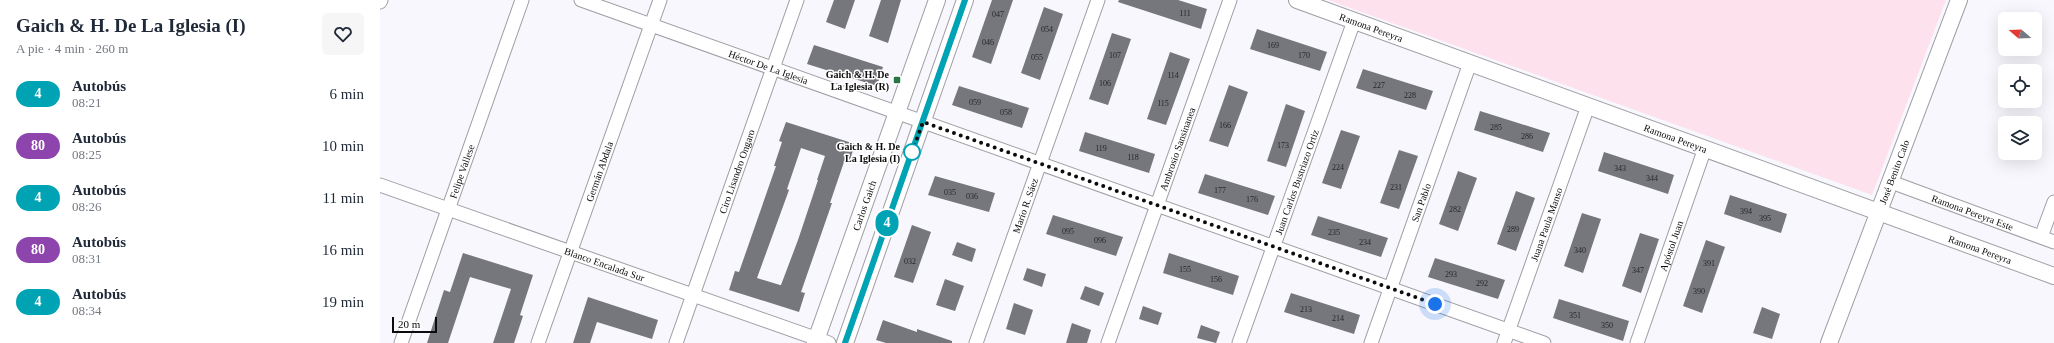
<!DOCTYPE html>
<html lang="es">
<head>
<meta charset="utf-8">
<style>
  body { margin:0; font-family:Georgia,serif; background:#f6f6f7; color:#1f2937; height:100vh; display:flex; flex-direction:column; font-size:15px; white-space:nowrap }
  * { box-sizing:border-box; margin:0 }
  p { font-size:13px; color:#747a83 }
  .icon { flex:none; width:22px; height:22px; fill:none; stroke:currentColor; stroke-width:2; stroke-linecap:round; stroke-linejoin:round }
  .map { position:relative; flex:1; overflow:hidden }
  .sheet { display:flex; flex-direction:column; background:#fff; width:380px }
  .sheet>* { flex:none }
  .badge { padding:0 8px; border-radius:13px; font-size:14px; line-height:26px }
  .needle { width:26px; rotate:289deg }
  .buttons { position:absolute; left:1618px; top:12px; display:grid; gap:8px }
  .buttons a { display:grid; place-items:center; width:44px; height:44px; border-radius:6px; background:#fff; box-shadow:0 4px 16px #0002; font-size:20px }
  .scale { position:absolute; left:12px; bottom:10px; width:45px; box-sizing:border-box; padding-left:4px; border:2px solid #0c0b0d; border-top:0; font-size:11px; line-height:14px; white-space:nowrap; color:#0c0b0d; -webkit-text-stroke:3px #fff; paint-order:stroke }
  .you { position:absolute; width:20px; height:20px; margin:-10px; border:3px solid #fff; border-radius:50%; background:#1a73e8; box-shadow:0 0 0 6px #1a73e833 }
  .map>.badge { position:absolute; translate:-50% -50%; box-shadow:0 0 0 2px #fff }
  .round { display:grid; place-items:center; flex:none; width:42px; height:42px; border-radius:6px; background:#f6f6f7 }
  .headline { display:flex; align-items:center; justify-content:space-between; height:68px; padding:0 16px }
  h1 { font-size:19px; font-weight:700; line-height:30px }
  ul { padding:0; list-style:none }
  li { display:flex; align-items:center; gap:12px; height:52px; padding:0 16px }
  li div { flex:1 }
  li b { display:block; font-size:15px }
  li em { font-style:normal }
  li .badge { min-width:44px; font-weight:700; text-align:center }
  main { display:flex; flex:1; min-height:0 }
  .map>svg:first-child { display:block }
  .green { fill:#fde1ec }
  .building { fill:#75777d; fill-rule:evenodd }
  .lines { fill:none; stroke-linecap:round; stroke-linejoin:round }
  .minor-casing { stroke:#9f9ea4; stroke-width:15 }
  .tertiary-casing { stroke:#9f9ea4; stroke-width:18 }
  .minor { stroke:#fff; stroke-width:13 }
  .tertiary { stroke:#fff; stroke-width:16 }
  .line-casing { stroke:#fff; stroke-width:9 }
  .line { stroke:#00a3b4; stroke-width:6 }
  .walk { stroke:#0c0b0d; stroke-width:4; stroke-dasharray:0 7.2 }
  .poi-dot { fill:#297645; stroke:#fff; stroke-width:1.5 }
  .stop-dot { fill:#fff; stroke:#00a3b4; stroke-width:2 }
  .labels { text-anchor:middle; dominant-baseline:central; stroke-width:3; stroke-linejoin:round; paint-order:stroke }
  .number-label { font-size:8px; fill:#262629 }
  .street-label { font-size:10px; fill:#0c0b0d; stroke:#fff }
  .poi-label { font-size:10px; font-weight:bold; fill:#0c0b0d; stroke:#fff; text-anchor:end }
  .stop-label { font-size:10px; font-weight:bold; fill:#0c0b0d; stroke:#fff; text-anchor:end }
</style>
</head>
<body>
<main>
<section class="sheet">
<div class="headline"><div><h1>Gaich &amp; H. De La Iglesia (I)</h1><p>A pie · 4 min · 260 m</p></div><a class="round"><svg class="icon" aria-label="heart" viewBox="0 0 24 24"><path d="M12 20l-8-8c-3-5 5-10 8-4 3-6 11-1 8 4z"/></svg></a></div>
<ul>
<li><span class="badge" style="background:#00a3b4;color:#fff">4</span><div><b>Autobús</b><p>08:21</p></div><em>6 min</em></li>
<li><span class="badge" style="background:#8e44ad;color:#fff">80</span><div><b>Autobús</b><p>08:25</p></div><em>10 min</em></li>
<li><span class="badge" style="background:#00a3b4;color:#fff">4</span><div><b>Autobús</b><p>08:26</p></div><em>11 min</em></li>
<li><span class="badge" style="background:#8e44ad;color:#fff">80</span><div><b>Autobús</b><p>08:31</p></div><em>16 min</em></li>
<li><span class="badge" style="background:#00a3b4;color:#fff">4</span><div><b>Autobús</b><p>08:34</p></div><em>19 min</em></li>
</ul>
</section>
<div class="map">
<svg width="1674" height="343" viewBox="0 0 1674 343">
  <rect width="100%" height="100%" fill="#f8f7fd"/>
  <polygon class="green" points="948,0 1566,0 1492,195"/>
  <g class="building">
    <polygon points="454,0 475,0 465,29 446,22"/>
    <polygon points="501,0 521,0 508,43 489,36"/>
    <polygon points="612,0 633,0 611,64 592,57"/>
    <polygon points="739,0 798,0 827,9 821,29 738,2"/>
    <polygon points="664,7 683,14 660,80 641,73"/>
    <polygon points="877,29 947,52 940,71 870,49"/>
    <polygon points="732,33 751,39 728,105 709,99"/>
    <polygon points="434,45 503,67 497,86 427,64"/>
    <polygon points="790,52 810,59 786,125 767,119"/>
    <polygon points="983,69 1053,91 1046,110 976,88"/>
    <polygon points="849,85 868,92 848,147 829,141"/>
    <polygon points="579,86 649,108 642,128 572,105"/>
    <polygon points="906,104 925,111 906,167 887,161"/>
    <polygon points="1100,111 1170,133 1163,152 1094,130"/>
    <path d="M 406,122 L 475,144 L 469,163 L 464,162 L 450,203 L 452,203 L 421,292 L 425,293 L 419,312 L 349,290 L 355,271 L 359,272 L 396,166 L 394,166 L 402,142 L 399,141 ZM 421,148 L 445,156 L 437,180 L 438,180 L 418,240 L 401,285 L 400,285 L 377,278 L 409,190 L 407,189 Z"/>
    <polygon points="961,130 980,136 961,189 942,183"/>
    <polygon points="705,132 775,154 769,173 699,151"/>
    <polygon points="1019,150 1038,156 1019,209 1000,203"/>
    <polygon points="1224,152 1294,175 1288,194 1218,171"/>
    <polygon points="1078,171 1097,178 1078,231 1059,224"/>
    <polygon points="825,174 895,196 888,215 818,193"/>
    <polygon points="555,176 615,193 609,212 548,195"/>
    <polygon points="1136,191 1155,198 1136,251 1117,244"/>
    <polygon points="1350,195 1407,214 1401,233 1344,214"/>
    <polygon points="1202,213 1221,219 1203,273 1184,266"/>
    <polygon points="673,215 743,237 736,256 666,234"/>
    <polygon points="938,216 1008,238 1001,257 931,235"/>
    <polygon points="532,225 551,232 533,283 514,277"/>
    <polygon points="1260,233 1279,239 1261,293 1242,286"/>
    <polygon points="1326,240 1345,247 1322,313 1303,306"/>
    <polygon points="577,242 596,249 592,262 572,255"/>
    <polygon points="83,253 153,275 140,315 143,316 134,343 113,343 131,289 90,277 68,343 47,343 64,290 70,292"/>
    <polygon points="789,253 859,276 853,295 783,273"/>
    <polygon points="1055,258 1125,280 1118,299 1048,277"/>
    <polygon points="647,268 666,274 662,287 643,280"/>
    <polygon points="565,279 584,286 575,311 556,305"/>
    <polygon points="705,286 724,293 719,306 700,299"/>
    <polygon points="911,293 980,315 974,334 904,312"/>
    <polygon points="208,297 278,320 272,339 217,322 210,343 193,343"/>
    <polygon points="1179,299 1249,321 1243,341 1173,318"/>
    <polygon points="634,303 653,310 645,335 626,329"/>
    <polygon points="763,306 782,313 778,325 759,319"/>
    <polygon points="1382,307 1400,314 1392,339 1373,333"/>
    <polygon points="503,320 537,332 537,329 572,341 572,343 506,343 496,340"/>
    <polygon points="692,323 711,330 707,343 686,343"/>
    <polygon points="821,325 840,332 836,343 817,338"/>
  </g>
  <g class="lines">
    <g class="minor-casing">
      <g id="minor">
        <path id="s1" d="M 201,0 L 1164,343"/>
        <polyline points="0,2 1,0"/>
        <path id="s2" d="M 1511,182 L 1674,242"/>
        <path id="s3" d="M 0,185 L 449,343"/>
        <polyline points="1661,237 1674,202"/>
        <path id="s4" d="M 21,343 L 142,0"/>
        <path id="s5" d="M 158,343 L 280,0"/>
        <path id="s6" d="M 296,343 L 417,0"/>
        <path id="s7" d="M 596,343 L 718,0"/>
        <path id="s8" d="M 728,343 L 850,0"/>
        <path id="s9" d="M 859,343 L 974,21"/>
        <path id="s10" d="M 991,343 L 1090,63"/>
        <path id="s11" d="M 1124,343 L 1208,106"/>
        <path id="s12" d="M 1257,343 L 1325,148"/>
      </g>
    </g>
    <g class="tertiary-casing">
      <g id="tertiary">
        <path id="s13" d="M 917,0 L 1674,276"/>
        <path id="s14" d="M 435,343 L 557,0"/>
        <polyline points="465,343 585,0"/>
        <path id="s15" d="M 1449,343 L 1579,0"/>
      </g>
    </g>
    <use href="#minor" class="minor"/>
    <use href="#tertiary" class="tertiary"/>
  </g>
  <g class="lines">
    <g class="line-casing">
      <polyline id="line" points="465,343 585,0"/>
    </g>
    <use href="#line" class="line"/>
    <polyline class="walk" points="532,152 543,122 1055,304"/>
  </g>
  <rect class="poi-dot" x="513" y="76" width="8" height="8" rx="2"/>
  <circle class="stop-dot" cx="532" cy="152" r="8"/>
  <g class="labels">
    <g class="number-label">
      <text x="805" y="13">111</text>
      <text x="618" y="14">047</text>
      <text x="667" y="29">054</text>
      <text x="608" y="42">046</text>
      <text x="893" y="45">169</text>
      <text x="735" y="55">107</text>
      <text x="924" y="55">170</text>
      <text x="657" y="57">055</text>
      <text x="793" y="75">114</text>
      <text x="725" y="83">106</text>
      <text x="999" y="85">227</text>
      <text x="1030" y="95">228</text>
      <text x="595" y="102">059</text>
      <text x="783" y="103">115</text>
      <text x="626" y="112">058</text>
      <text x="845" y="125">166</text>
      <text x="1116" y="127">285</text>
      <text x="1147" y="136">286</text>
      <text x="903" y="145">173</text>
      <text x="721" y="148">119</text>
      <text x="753" y="157">118</text>
      <text x="958" y="167">224</text>
      <text x="1240" y="168">343</text>
      <text x="1272" y="178">344</text>
      <text x="1016" y="187">231</text>
      <text x="840" y="190">177</text>
      <text x="570" y="192">035</text>
      <text x="592" y="196">036</text>
      <text x="872" y="199">176</text>
      <text x="1075" y="209">282</text>
      <text x="1366" y="211">394</text>
      <text x="1385" y="218">395</text>
      <text x="1133" y="229">289</text>
      <text x="688" y="231">095</text>
      <text x="954" y="232">235</text>
      <text x="720" y="240">096</text>
      <text x="985" y="242">234</text>
      <text x="1200" y="250">340</text>
      <text x="530" y="261">032</text>
      <text x="1329" y="263">391</text>
      <text x="805" y="269">155</text>
      <text x="1258" y="270">347</text>
      <text x="1071" y="274">293</text>
      <text x="836" y="279">156</text>
      <text x="1102" y="283">292</text>
      <text x="1319" y="291">390</text>
      <text x="926" y="309">213</text>
      <text x="1195" y="315">351</text>
      <text x="958" y="318">214</text>
      <text x="1227" y="325">350</text>
    </g>
    <g class="street-label">
      <text stroke="none"><textPath href="#s13" startOffset="79">Ramona Pereyra</textPath></text>
      <text stroke="none"><textPath href="#s1" startOffset="199">Héctor De La Iglesia</textPath></text>
      <text stroke="none"><textPath href="#s13" startOffset="403">Ramona Pereyra</textPath></text>
      <text stroke="none"><textPath href="#s8" startOffset="206">Ambrosio Sansinanea</textPath></text>
      <text stroke="none"><textPath href="#s4" startOffset="182">Felipe Vallese</textPath></text>
      <text stroke="none"><textPath href="#s5" startOffset="182">Germán Abdala</textPath></text>
      <text stroke="none"><textPath href="#s6" startOffset="182">Ciro Lisandro Ongaro</textPath></text>
      <text stroke="none"><textPath href="#s15" startOffset="183">José Benito Calo</textPath></text>
      <text stroke="none"><textPath href="#s9" startOffset="171">Juan Carlos Bustriazo Ortiz</textPath></text>
      <text stroke="none"><textPath href="#s10" startOffset="149">San Pablo</textPath></text>
      <text stroke="none"><textPath href="#s14" startOffset="146">Carlos Gaich</textPath></text>
      <text stroke="none"><textPath href="#s7" startOffset="146">Mario R. Sáez</textPath></text>
      <text stroke="none"><textPath href="#s2" startOffset="87">Ramona Pereyra Este</textPath></text>
      <text stroke="none"><textPath href="#s11" startOffset="126">Juana Paula Manso</textPath></text>
      <text stroke="none"><textPath href="#s12" startOffset="103">Apóstol Juan</textPath></text>
      <text stroke="none"><textPath href="#s13" startOffset="727">Ramona Pereyra</textPath></text>
      <text stroke="none"><textPath href="#s3" startOffset="238">Blanco Encalada Sur</textPath></text>
    </g>
    <g class="poi-label">
      <text x="509" y="74">Gaich &amp; H. De<tspan x="509" dy="12">La Iglesia (R)</tspan></text>
    </g>
    <g class="stop-label">
      <text x="520" y="146">Gaich &amp; H. De<tspan x="520" dy="12">La Iglesia (I)</tspan></text>
    </g>
  </g>
</svg>
<div class="buttons">
<a><svg class="needle" viewBox="-14 -14 28 28"><path d="M0-13l5 13h-10z" fill="#e53935"/><path d="M0 13l5-13h-10z" fill="#747a83"/></svg></a>
<a><svg class="icon" aria-label="locate" viewBox="0 0 24 24"><circle cx="12" cy="12" r="6"/><path d="M12 2v4M12 18v4M2 12h4M18 12h4"/></svg></a>
<a><svg class="icon" aria-label="layers" viewBox="0 0 24 24"><path d="M12 4l9 5-9 5-9-5zM3 14l9 5 9-5"/></svg></a>
</div>
<div class="scale">20 m</div>
<div class="you" style="left:1055px;top:304px"></div>
<b class="badge" style="left:507px;top:223px;background:#00a3b4;color:#fff">4</b>
</div>
</main>
</body>
</html>
